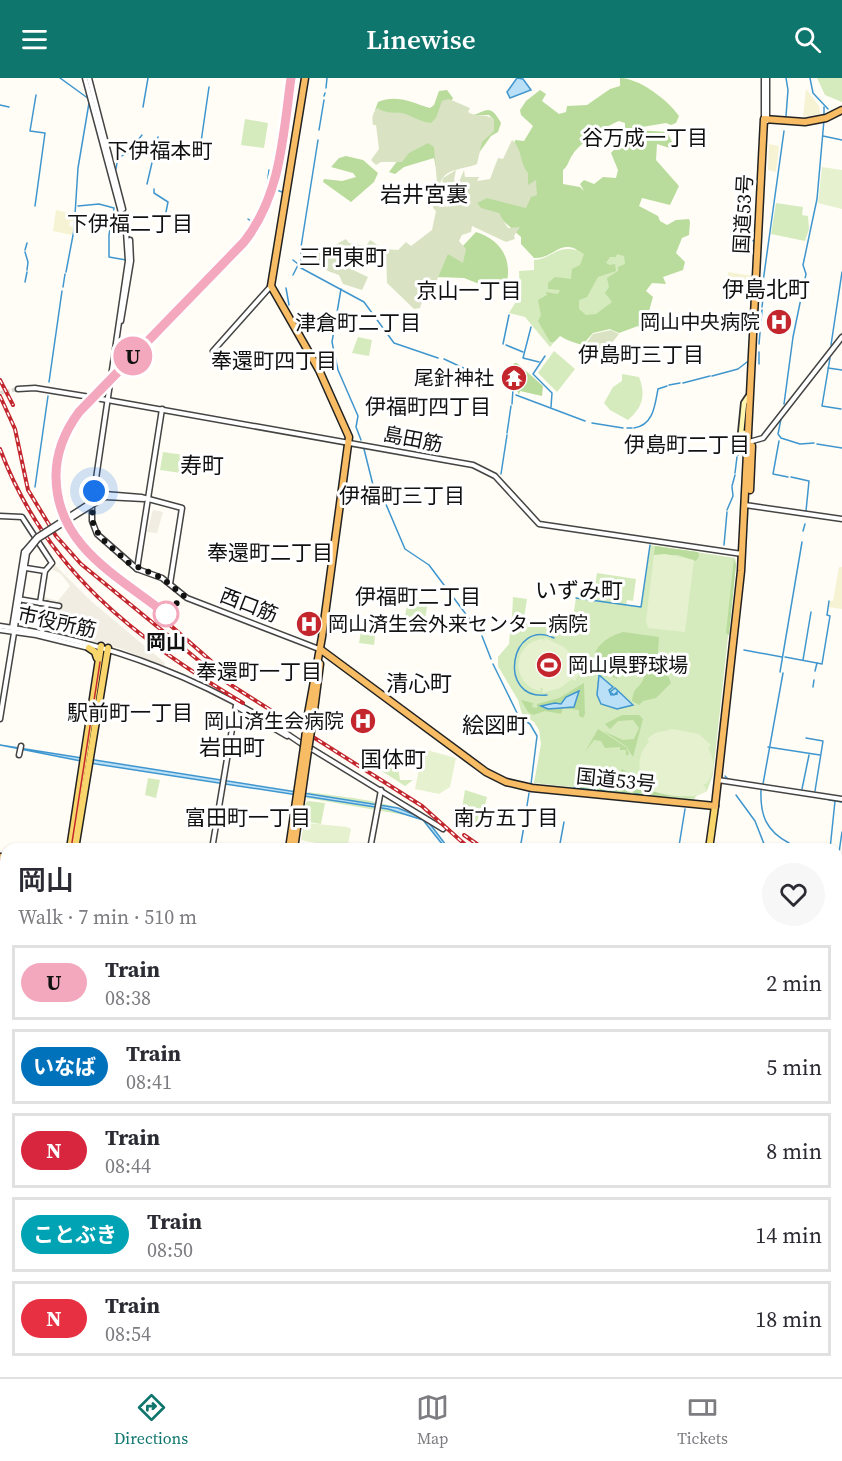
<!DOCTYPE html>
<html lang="en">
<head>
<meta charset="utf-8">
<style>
  body { margin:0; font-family:"Source Serif 4","Noto Sans JP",serif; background:#f7f7f7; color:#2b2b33; height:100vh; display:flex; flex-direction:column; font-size:22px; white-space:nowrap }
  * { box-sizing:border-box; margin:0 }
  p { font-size:20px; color:#7c7c81 }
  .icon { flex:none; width:33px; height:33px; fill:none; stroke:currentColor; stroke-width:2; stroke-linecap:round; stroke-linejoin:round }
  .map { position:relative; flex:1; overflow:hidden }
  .details { position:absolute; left:0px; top:765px; width:843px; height:534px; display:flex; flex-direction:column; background:#fff; border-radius:18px 18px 0 0; box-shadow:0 2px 4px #0004 }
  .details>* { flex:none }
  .badge { padding:0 12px; border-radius:20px; font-size:21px; line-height:39px }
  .you { position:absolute; width:30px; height:30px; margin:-15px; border:4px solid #fff; border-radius:50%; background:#1a73e8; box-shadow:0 0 0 9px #1a73e833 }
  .map>.badge { position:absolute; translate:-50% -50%; box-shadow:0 0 0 3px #fff }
  .round { display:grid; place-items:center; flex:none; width:63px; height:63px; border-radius:32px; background:#f7f7f7 }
  .overview { display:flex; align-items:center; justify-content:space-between; height:102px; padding:0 18px }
  h1 { font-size:28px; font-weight:600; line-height:45px }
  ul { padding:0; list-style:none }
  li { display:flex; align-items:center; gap:18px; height:75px; margin:0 12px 9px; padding:0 6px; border:3px solid #e1e1e2; border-radius:0px }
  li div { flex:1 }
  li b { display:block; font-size:22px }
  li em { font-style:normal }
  li .badge { min-width:66px; font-weight:700; text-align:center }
  header { display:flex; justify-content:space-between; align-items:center; height:78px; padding:0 18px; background:#0f766e; color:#fff; font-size:27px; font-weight:600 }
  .tab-bar { display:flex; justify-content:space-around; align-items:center; height:84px; border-top:2px solid #e1e1e2; background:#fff; font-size:16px; color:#7c7c81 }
  .tab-bar a { display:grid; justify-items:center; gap:3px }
  .tab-bar .selected { color:#0f766e }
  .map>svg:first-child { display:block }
  .farmland { fill:#f6f3d4 }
  .green { fill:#d5ebbd }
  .forest { fill:#b9dc9c; fill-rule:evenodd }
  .cemetery { fill:#d9e3c4 }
  .pitch { fill:#e6f2cf }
  .plaza { fill:#f1ede2 }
  .water { fill:#b9e0f7; stroke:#3f96cf; stroke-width:1.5 }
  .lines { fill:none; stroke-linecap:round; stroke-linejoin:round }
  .stream { stroke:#3f96cf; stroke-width:1.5 }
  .tertiary-tunnel { stroke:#dbdad3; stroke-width:4; stroke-dasharray:4 2; stroke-linecap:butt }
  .tertiary-casing { stroke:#444; stroke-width:7 }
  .secondary-casing { stroke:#333; stroke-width:8 }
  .primary-casing { stroke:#222; stroke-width:9 }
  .trunk-casing { stroke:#222; stroke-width:9 }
  .tertiary { stroke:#fff; stroke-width:4 }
  .secondary { stroke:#fff6b0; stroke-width:4.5 }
  .primary { stroke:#f9d66b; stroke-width:6 }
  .trunk { stroke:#f7bc64; stroke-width:6 }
  .tram { stroke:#c4262e; stroke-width:1.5 }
  .rail-casing { stroke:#c4262e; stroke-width:4 }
  .rail { stroke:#fff; stroke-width:1.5; stroke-dasharray:4.5; stroke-linecap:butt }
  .tertiary-bridge-casing { stroke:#444; stroke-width:7; stroke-linecap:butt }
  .trunk-bridge-casing { stroke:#222; stroke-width:9; stroke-linecap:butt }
  .tertiary-bridge { stroke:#fff; stroke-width:4 }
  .trunk-bridge { stroke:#f7bc64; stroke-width:6 }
  .line-casing { stroke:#fff; stroke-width:14 }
  .line { stroke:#f3a8be; stroke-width:9 }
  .walk { stroke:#111; stroke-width:6; stroke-dasharray:0 10.8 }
  .stop-dot { fill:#fff; stroke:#f3a8be; stroke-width:3 }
  .labels { text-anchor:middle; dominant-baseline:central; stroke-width:6; stroke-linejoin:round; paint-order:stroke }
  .street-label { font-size:20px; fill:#111; stroke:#fff }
  .poi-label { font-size:20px; fill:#111; stroke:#fff; text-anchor:end }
  .stop-label { font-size:20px; font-weight:bold; fill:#111; stroke:#fff }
  .neighbourhood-label { font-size:21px; fill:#111; stroke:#fff }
  .quarter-label { font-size:22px; fill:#111; stroke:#fff }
</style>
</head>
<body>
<header><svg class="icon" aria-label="menu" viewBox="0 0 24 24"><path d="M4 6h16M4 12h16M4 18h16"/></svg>Linewise<svg class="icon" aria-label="search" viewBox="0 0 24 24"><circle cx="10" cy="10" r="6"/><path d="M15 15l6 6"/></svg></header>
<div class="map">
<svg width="842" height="1299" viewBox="0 0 842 1299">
  <rect width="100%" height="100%" fill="#fffdf5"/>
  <g class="farmland">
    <polygon points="806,11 819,28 820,36 803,39"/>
    <polygon points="769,66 779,68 776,94 768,92"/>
    <polygon points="56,132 74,136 74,144 70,143 69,148 74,149 72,157 53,153"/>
    <polygon points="728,194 753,198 752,208 727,204"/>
    <polygon points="839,489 842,489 842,531 828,529 829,523 833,523"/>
  </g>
  <g class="green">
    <polygon points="817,0 842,0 842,24 825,17"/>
    <polygon points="245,41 268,45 264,70 241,67"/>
    <polygon points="776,125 803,129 802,137 808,138 809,151 805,163 771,156"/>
    <path d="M 578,167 L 616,176 L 630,176 L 615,227 L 589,240 L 578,236 L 550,269 L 525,239 L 509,235 L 520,217 L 519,193 L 534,192 L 534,182 C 552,181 555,167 576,172 Z"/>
    <polygon points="358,259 372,262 369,278 352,275"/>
    <polygon points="131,262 151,265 149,282 128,282"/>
    <polygon points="554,273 575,291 557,314 538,295"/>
    <path d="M 622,296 L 639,299 C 646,317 643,329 628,342 L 610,332 L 604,325 L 613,309 L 622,303 Z"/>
    <polygon points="163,374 191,378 188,396 160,392"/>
    <polygon points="650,467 735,480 736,485 713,696 707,713 696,718 694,722 534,705 541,666 539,652 534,644 522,636 518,622 498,588 498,579 509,566 510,554 525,548 526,541 572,545 576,520 593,522 597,495 636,501 633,523 627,522 626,527 641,529"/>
    <polygon points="409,517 428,524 425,541 405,538"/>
    <polygon points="513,519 527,521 524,540 512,539"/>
    <polygon points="362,547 369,553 376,550 374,567 359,565"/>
    <polygon points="391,684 392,689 398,689 400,702 413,702 405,708 371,686"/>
    <polygon points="148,700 160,702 156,720 145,717"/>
    <polygon points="465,712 487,719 480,748 461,736"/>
    <path d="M 308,714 C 341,719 380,721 411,735 L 410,738 L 307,720 Z"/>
    <polygon points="308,723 325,725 321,746 302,743 305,726"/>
  </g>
  <g class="forest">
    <path d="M 620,0 C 639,0 668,22 679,38 L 676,45 L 671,47 L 666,45 L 636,50 L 637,52 L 667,54 L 676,72 L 657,66 L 656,82 L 679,108 L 670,127 L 642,120 L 639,128 L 658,138 L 660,143 L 667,147 L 676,142 L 689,141 L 690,144 L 689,157 L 682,160 L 676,175 L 685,184 L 683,192 L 663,199 L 666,206 L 652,205 L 646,213 L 653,219 L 645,247 L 641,251 L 638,248 L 619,255 L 610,251 L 593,255 L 585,264 L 605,266 L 611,272 L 608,277 C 594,267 575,268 560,258 L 554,264 L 550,264 L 538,243 L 541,237 L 538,222 L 547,217 L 546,214 L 558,216 L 560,212 L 548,211 L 548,205 L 555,199 L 571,201 L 572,191 L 580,187 L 584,176 C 559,158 556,181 534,180 L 521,166 L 521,159 L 497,137 L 472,135 L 469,122 L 513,79 L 515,62 L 524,63 L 533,48 L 521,37 L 520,32 L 526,23 L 540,12 L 546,16 L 542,23 L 559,36 L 566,34 L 567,28 L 587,27 L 610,11 L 620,8 ZM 619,43 L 625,45 L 625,59 L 611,75 L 618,92 L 616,100 L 603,99 L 594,106 L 584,102 L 580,106 L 584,113 L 580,109 L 563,106 L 563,92 C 569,87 568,83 573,76 C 579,66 606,48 619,43 ZM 617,176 L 624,178 L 625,186 L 618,189 L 618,193 L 607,200 L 609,209 L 605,215 L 612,224 L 596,236 L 586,237 L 579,231 L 579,222 L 587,219 L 598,199 L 616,193 L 615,186 L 610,187 L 606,185 L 610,179 L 616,179 Z"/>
    <path d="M 447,12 L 453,20 L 450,25 L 493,52 L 494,42 L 489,37 L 473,37 C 487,33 490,25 501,45 L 498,54 L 491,58 L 476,79 L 436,90 L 434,80 L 404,89 L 395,96 L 389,94 L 398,82 L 391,40 L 375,32 L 378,24 C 396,16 411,24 430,30 L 434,27 L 439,13 Z"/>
    <polygon points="346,78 363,82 378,95 374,104 351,124 323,104 324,101 342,103 356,99 353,95 331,89 339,80"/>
    <path d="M 476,154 C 499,161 512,179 507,204 L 487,209 L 464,200 L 435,199 L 431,175 L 461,170 Z"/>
    <polygon points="514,285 517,285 543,308 542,318 520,313 519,317 516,310 505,305"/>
    <polygon points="655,468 698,474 699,478 696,483 678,477 654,477"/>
    <polygon points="734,480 736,487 729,557 726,555"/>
    <path d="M 623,554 L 659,559 L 658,574 L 671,605 L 656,620 L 643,623 L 639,627 L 632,623 C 634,608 638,612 643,602 C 648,592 637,575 627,574 L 621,586 L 617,586 L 617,601 L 606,595 L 602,599 L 593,594 C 590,572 603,560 623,554 Z"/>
    <polygon points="584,605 585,636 583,640 579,638 579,632 563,630 561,636 545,633 533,637 528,634 521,622 533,625 532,629 537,630 537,626 559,620"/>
    <polygon points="622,637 639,637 643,641 633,679 626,668 603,653 623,662 634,661 639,650 633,642 618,643 610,651 605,646"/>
    <polygon points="598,651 626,669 629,676 626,678 626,672 620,672 620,669 605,670 601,663 594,662 585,674"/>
    <polygon points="622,691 630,696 630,716 579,711 582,698 615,704"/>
    <polygon points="638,705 649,713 696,720 633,716 633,707"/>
  </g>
  <g class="cemetery">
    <path d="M 449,21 L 470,30 L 468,34 C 477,40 485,34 494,42 L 494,53 L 482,64 L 477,86 C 464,92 445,89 440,106 L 437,105 L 434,69 L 428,65 L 409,75 L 402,84 L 381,84 L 376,87 L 371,82 L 379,71 L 376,47 L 373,47 C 372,39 372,36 377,30 C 391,38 398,32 408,37 C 416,40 421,44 431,45 L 436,40 L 442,23 Z"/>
    <path d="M 512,62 C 522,70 520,86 528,95 L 528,107 L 536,102 L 537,117 L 531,119 L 526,130 L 487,120 L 477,125 L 481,130 L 499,135 L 508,150 L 520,149 L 514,158 L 515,161 L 506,164 L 472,148 L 471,154 L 462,157 L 459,163 L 466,171 L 463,185 L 448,176 L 436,204 L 424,217 L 420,230 L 414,231 L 387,205 L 386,171 L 398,172 L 406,164 L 411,168 L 432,152 L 436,133 L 433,130 L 433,126 L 421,118 L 422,114 L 439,113 L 437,126 L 448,129 L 451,107 L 442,104 L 443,100 L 456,92 L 454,102 L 459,104 L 464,92 L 465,99 L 479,99 L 477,103 L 490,101 L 498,80 L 503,81 Z"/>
    <path d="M 346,161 L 349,165 L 366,168 L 370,162 L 379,168 L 370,172 L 369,181 L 365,181 L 361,188 L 349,190 L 368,199 L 362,212 L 343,206 L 339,197 C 326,192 322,193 317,179 L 320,174 L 332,172 L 333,168 Z"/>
    <polygon points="611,252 619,256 611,266 587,264 593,256"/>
  </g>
  <g class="pitch">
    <polygon points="822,89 842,92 842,131 818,125"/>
    <polygon points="665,476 694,482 685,554 648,550 646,543 654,477"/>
    <path d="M 545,560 L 564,569 L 575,580 L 578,578 L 581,592 L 575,603 L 572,601 L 560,610 L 543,615 L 543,610 L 540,610 L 540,613 C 510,606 512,564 543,561 L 544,565 Z"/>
    <path d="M 672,651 L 699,656 L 711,667 L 708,670 C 715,682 716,694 706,706 L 703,706 L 707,713 C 692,723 655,718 642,707 C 639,691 636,678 649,664 L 647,661 L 655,655 Z"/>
    <polygon points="423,671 456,680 450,709 439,716 415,711"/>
    <polygon points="307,745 347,749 351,751 347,771 301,762 304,747"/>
  </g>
  <g class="plaza">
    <polygon points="153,432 163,434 157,455 147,454"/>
    <polygon points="55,487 91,523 165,585 164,589 122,571 46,552 45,548 53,549 56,531 48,529 57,529 58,526 44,522 44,519 58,523 70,508 61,496 51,491"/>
  </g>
  <g class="water">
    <polygon points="517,0 523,1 531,12 510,20 507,14"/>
    <polygon points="599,597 613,609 609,612 611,617 617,616 617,614 614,617 610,614 615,610 633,627 617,631 601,626 597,617"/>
    <polygon points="579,613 574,629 548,631 541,628 555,625 561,626 566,619"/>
    <polygon points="0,667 398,730 427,742 449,771 446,771 423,742 388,731 96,686"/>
    <polygon points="736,1293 765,1293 771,1298 775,1297 775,1293 821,1293 830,1299 742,1299"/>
  </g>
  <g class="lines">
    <g class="stream">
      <polyline points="60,0 89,21"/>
      <polyline points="810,0 813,15 828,31"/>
      <polyline points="326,10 327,0"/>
      <polyline points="324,18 325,15"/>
      <polyline points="0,27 9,29"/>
      <polyline points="143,29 148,0"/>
      <polyline points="786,38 788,12 786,0"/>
      <polyline points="824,38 824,29"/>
      <polyline points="319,52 324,22"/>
      <polyline points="823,58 842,62"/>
      <polyline points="318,62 301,169 301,190 364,224 394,265 438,280"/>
      <polyline points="201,64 209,9"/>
      <polyline points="116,91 118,79 127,76 142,57"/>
      <polyline points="269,92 267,108 282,114"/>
      <polyline points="147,106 158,59"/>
      <polyline points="154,111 154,115 168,124 163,149"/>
      <polyline points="35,128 45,55 30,53 36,17"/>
      <polyline points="78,128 99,126 114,130 109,157 109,179 126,182"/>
      <polyline points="248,141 254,145"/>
      <polyline points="256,147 258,148"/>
      <polyline points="731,159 733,140"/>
      <polyline points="733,160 755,163"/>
      <polyline points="25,172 27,165"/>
      <polyline points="25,174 28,184 27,192"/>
      <polyline points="293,182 298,186"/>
      <polyline points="66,194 74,152 78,90 89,25"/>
      <polyline points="293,197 298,187"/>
      <polyline points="25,204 27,194"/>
      <polyline points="763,204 784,53"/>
      <polyline points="63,209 65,196"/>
      <polyline points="286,210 289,227"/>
      <polyline points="341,211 332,264 338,292 358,338 356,349 361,362"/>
      <polyline points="763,216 765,206"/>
      <polyline points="180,229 182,229"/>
      <polyline points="762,229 763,220"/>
      <polyline points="302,247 313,249"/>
      <polyline points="316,249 325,251"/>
      <polyline points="531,249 523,280 539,284"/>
      <polyline points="503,266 509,237"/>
      <polyline points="759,266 762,232"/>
      <polyline points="506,267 523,274"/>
      <polyline points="831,267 842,194"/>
      <polyline points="545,278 533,296 552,315 551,329"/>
      <polyline points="830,280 822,328 841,331"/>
      <polyline points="444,281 470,293 481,302"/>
      <polyline points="759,286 759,274"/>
      <polyline points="828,290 842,292"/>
      <polyline points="712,298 738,291 747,284"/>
      <polyline points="49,304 62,213"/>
      <polyline points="683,305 710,298"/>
      <polyline points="669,307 680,305"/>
      <polyline points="516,317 585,343"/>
      <polyline points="512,326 513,311"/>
      <polyline points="784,326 793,259 806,196 803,187 817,121 824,42"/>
      <polyline points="781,341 778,356 781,360 800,366 814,365"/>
      <polyline points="592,345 623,350"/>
      <polyline points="627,350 632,350"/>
      <path d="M 634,350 C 654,347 655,326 658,311 L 667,308"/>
      <polyline points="507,355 511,328"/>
      <polyline points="779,363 773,396 788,399"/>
      <polyline points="817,366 842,370"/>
      <polyline points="364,371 373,407 382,417 405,471 429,487 480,555"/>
      <polyline points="738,377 742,358"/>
      <polyline points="735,395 737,379"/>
      <polyline points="501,396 507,357"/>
      <polyline points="791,399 809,403 806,433"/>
      <polyline points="732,408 735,397"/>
      <polyline points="35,409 48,318"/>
      <polyline points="727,432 733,418 732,409"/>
      <polyline points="803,453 805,446"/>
      <polyline points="724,467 727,434"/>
      <polyline points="576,520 641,529 650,467"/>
      <polyline points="482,558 491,581"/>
      <polyline points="744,572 782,579"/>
      <polyline points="785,579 817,585 815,593"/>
      <polyline points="803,582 811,534"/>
      <polyline points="817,585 822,586 830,538 827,537 829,523"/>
      <polyline points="493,586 519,639 530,646 537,658 531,706"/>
      <polyline points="780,594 802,464"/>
      <polyline points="813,609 814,602"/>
      <path d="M 547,617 C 496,623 510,539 554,560"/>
      <polyline points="806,660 823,663 815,713"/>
      <polyline points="768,669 820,677"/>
      <polyline points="725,698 727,700"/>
      <polyline points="763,706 783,595"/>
      <polyline points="574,710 630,716"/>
      <polyline points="802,711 809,677"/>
      <path d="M 761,712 C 760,737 766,753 789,765"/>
      <polyline points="636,716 648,718"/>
      <polyline points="736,717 755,743 766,771"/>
      <polyline points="829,722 842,724"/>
      <polyline points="526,734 529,715"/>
      <polyline points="792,767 793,771"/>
      <polyline points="679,768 685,731"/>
      <polyline points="520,771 525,742"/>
      <polyline points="559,771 564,744"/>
      <polyline points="830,771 835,723"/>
      <polyline points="837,788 842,754"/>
      <polyline points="837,906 842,908"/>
      <polyline points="837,991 842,994"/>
      <polyline points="837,1146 837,1148"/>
      <polyline points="837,1187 842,1189"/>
      <polyline points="458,1293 467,1299"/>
      <polyline points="503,1293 506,1293"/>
      <polyline points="674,1293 676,1299"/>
      <polyline points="399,1299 401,1293"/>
      <polyline points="471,1299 475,1293"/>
      <polyline points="652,1299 658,1293"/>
    </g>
    <polyline class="tertiary-tunnel" points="0,315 18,311"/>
    <g class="tertiary-casing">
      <g id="tertiary">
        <polyline points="85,0 126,153 128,183 92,428 92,443 97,456 137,491 162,500 187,520 319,571"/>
        <polyline points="89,0 123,131"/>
        <polyline points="764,0 764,41 767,43 767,0"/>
        <polyline points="121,243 131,183 130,162"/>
        <polyline points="213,273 271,208"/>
        <polyline points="18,311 35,310 96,320 473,387 495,398 539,446 742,476"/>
        <polyline points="749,364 763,360 842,259"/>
        <polyline points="104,416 141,419 182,430 170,506"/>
        <polyline points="105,419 144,421"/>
        <polyline points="745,427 842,441"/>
        <polyline points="0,438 22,439 52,485 45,493 40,525"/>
        <polyline points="26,490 45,493"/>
        <polyline points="137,491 162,331"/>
        <polyline points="18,521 59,528"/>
        <path d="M 0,548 C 107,563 213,603 302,666"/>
        <polyline points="12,550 24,474"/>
        <polyline points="0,552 36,557 89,570"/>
        <polyline points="42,554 47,526"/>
        <polyline points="239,630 287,658"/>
        <polyline points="0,641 27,475"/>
        <polyline points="307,668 443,751"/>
        <polyline points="19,677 21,668"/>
        <polyline points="718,702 842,721"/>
        <polyline points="212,771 236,627"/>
        <polyline points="370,771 381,712"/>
        <polyline points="0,974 6,974"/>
        <polyline points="837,1275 842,1278"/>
        <polyline points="495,1293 510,1299"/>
        <polyline points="160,1299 162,1293"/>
        <polyline points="565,1299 566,1293"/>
      </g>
    </g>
    <g class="secondary-casing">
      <g id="secondary">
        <polyline points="746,355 741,355 744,325 748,319"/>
        <polyline points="837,986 842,986"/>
        <polyline points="195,1299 196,1293"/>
      </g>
    </g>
    <g class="primary-casing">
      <g id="primary">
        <polyline points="89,570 95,574 97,580"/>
        <polyline points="70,771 101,568"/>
        <polyline points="75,771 108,570"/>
        <polyline points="709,771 715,728"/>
        <polyline points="0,916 6,917"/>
        <polyline points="0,920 6,921"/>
        <polyline points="837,1006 842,1013"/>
        <polyline points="578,1293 594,1299"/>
      </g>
    </g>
    <g class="trunk-casing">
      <g id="trunk">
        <polyline points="305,0 271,208 319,292 349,359 322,559 308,636"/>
        <polyline points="750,412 752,368"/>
        <polyline points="320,571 486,694 506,704 532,710 715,728 741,493 764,41 805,44 826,40 842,32"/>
        <polyline points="313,640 320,586"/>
        <polyline points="289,771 304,669"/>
        <polyline points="294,771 308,672"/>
        <polyline points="0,779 6,780"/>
        <polyline points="0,785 6,785"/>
      </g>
    </g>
    <use href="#tertiary" class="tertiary"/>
    <use href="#secondary" class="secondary"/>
    <use href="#primary" class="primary"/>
    <use href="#trunk" class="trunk"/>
    <g class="tram">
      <polyline points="71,771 100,584"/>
      <polyline points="0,782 6,783"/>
      <polyline points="0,917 6,918"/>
    </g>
    <g class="rail-casing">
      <g id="rail">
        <polyline points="0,302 13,327"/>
        <polyline points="0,318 15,351 28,412 56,458 81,486 220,600 422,728 470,771"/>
        <path d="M 0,371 C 46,493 135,560 243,625"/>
        <path d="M 166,536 C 118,498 56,468 56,398 C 56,374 65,353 79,334 L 241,168 C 283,123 282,58 291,0"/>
        <polyline points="162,540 219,590"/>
        <polyline points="464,757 484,771"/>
        <polyline points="837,994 842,997"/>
        <polyline points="519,1293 520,1299"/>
        <polyline points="606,1299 606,1293"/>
      </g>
    </g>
    <use href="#rail" class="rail"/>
    <g class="tertiary-bridge-casing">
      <g id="tertiary-bridge">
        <polyline points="24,474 37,459 104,416"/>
        <polyline points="27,475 38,461 105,419"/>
      </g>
    </g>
    <g class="trunk-bridge-casing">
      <g id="trunk-bridge">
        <polyline points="304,669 308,636"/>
        <polyline points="308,672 313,640"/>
      </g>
    </g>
    <use href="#tertiary-bridge" class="tertiary-bridge"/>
    <use href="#trunk-bridge" class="trunk-bridge"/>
  </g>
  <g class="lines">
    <g class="line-casing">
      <path id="line" d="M 166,536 C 118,498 56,468 56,398 C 56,374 65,353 79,334 L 244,164 C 281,117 283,58 291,0"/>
    </g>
    <use href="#line" class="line"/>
    <polyline class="walk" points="94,413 92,443 100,459 129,485 162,500 184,518 166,536"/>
  </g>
  <defs>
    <g id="hospital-disc" transform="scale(1.35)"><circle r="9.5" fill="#c4262e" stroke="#fff"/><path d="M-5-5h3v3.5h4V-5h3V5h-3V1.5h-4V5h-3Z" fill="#fff"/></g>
    <g id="temple-disc" transform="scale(1.35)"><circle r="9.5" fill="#c4262e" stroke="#fff"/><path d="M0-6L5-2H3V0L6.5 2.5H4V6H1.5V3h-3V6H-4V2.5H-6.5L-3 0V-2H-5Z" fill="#fff"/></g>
    <g id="stadium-disc" transform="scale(1.35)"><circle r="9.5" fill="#c4262e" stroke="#fff"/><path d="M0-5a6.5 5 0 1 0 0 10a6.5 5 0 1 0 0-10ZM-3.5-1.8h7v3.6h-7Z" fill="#fff"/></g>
  </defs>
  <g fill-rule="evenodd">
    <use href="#hospital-disc" x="779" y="244"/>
    <use href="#temple-disc" x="514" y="300"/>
    <use href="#hospital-disc" x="309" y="546"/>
    <use href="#stadium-disc" x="549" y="587"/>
    <use href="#hospital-disc" x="363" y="643"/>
  </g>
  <circle class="stop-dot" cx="166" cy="536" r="12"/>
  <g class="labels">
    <g class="street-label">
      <text transform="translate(743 136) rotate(-87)">国道53号</text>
      <text transform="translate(413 361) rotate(11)">島田筋</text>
      <text transform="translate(249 527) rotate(21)">西口筋</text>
      <text transform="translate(57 544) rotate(12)">市役所筋</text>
      <text transform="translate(616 702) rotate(6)">国道53号</text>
    </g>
    <g class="poi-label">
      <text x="760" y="244">岡山中央病院</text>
      <text x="494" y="300">尾針神社</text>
      <text x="328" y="546" text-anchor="start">岡山済生会外来センター病院</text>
      <text x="568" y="587" text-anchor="start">岡山県野球場</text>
      <text x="344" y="643">岡山済生会病院</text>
    </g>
    <g class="stop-label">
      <text x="166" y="564">岡山</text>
    </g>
    <g class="neighbourhood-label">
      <text x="645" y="59">谷万成一丁目</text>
      <text x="160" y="72">下伊福本町</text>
      <text x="130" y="145">下伊福二丁目</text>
      <text x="469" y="212">京山一丁目</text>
      <text x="358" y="244">津倉町二丁目</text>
      <text x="641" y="276">伊島町三丁目</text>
      <text x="274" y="282">奉還町四丁目</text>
      <text x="428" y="328">伊福町四丁目</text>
      <text x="687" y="366">伊島町二丁目</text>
      <text x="402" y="417">伊福町三丁目</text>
      <text x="270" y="474">奉還町二丁目</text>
      <text x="418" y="518">伊福町二丁目</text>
      <text x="259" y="593">奉還町一丁目</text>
      <text x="130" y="634">駅前町一丁目</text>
      <text x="248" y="739">富田町一丁目</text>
      <text x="506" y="739">南方五丁目</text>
    </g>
    <g class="quarter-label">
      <text x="424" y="116">岩井宮裏</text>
      <text x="343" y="179">三門東町</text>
      <text x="766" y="211">伊島北町</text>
      <text x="202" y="387">寿町</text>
      <text x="579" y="512">いずみ町</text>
      <text x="419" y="605">清心町</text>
      <text x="495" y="647">絵図町</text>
      <text x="232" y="669">岩田町</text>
      <text x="393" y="681">国体町</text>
    </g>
  </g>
</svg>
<div class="you" style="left:94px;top:413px"></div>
<b class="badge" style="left:133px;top:278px;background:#f3a8be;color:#111">U</b>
<section class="details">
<div class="overview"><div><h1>岡山</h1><p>Walk · 7 min · 510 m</p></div><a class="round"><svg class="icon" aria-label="heart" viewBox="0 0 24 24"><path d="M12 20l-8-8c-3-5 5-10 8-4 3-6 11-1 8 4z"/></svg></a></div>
<ul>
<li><span class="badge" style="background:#f3a8be;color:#111">U</span><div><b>Train</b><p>08:38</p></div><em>2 min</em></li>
<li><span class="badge" style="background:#0072bc;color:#fff">いなば</span><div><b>Train</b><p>08:41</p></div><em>5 min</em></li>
<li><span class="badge" style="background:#d7263d;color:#fff">N</span><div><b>Train</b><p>08:44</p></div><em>8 min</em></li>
<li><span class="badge" style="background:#00a3b4;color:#fff">ことぶき</span><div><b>Train</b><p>08:50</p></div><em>14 min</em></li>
<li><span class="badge" style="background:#e73042;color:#fff">N</span><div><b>Train</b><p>08:54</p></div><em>18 min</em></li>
</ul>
</section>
</div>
<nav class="tab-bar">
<a class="selected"><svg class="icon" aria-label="directions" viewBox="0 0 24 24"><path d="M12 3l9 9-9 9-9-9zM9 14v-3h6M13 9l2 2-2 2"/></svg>Directions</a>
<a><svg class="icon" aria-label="map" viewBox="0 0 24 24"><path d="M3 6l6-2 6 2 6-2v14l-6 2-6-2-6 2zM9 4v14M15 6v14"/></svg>Map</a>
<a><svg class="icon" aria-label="tickets" viewBox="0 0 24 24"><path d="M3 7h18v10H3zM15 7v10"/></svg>Tickets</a>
</nav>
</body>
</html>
